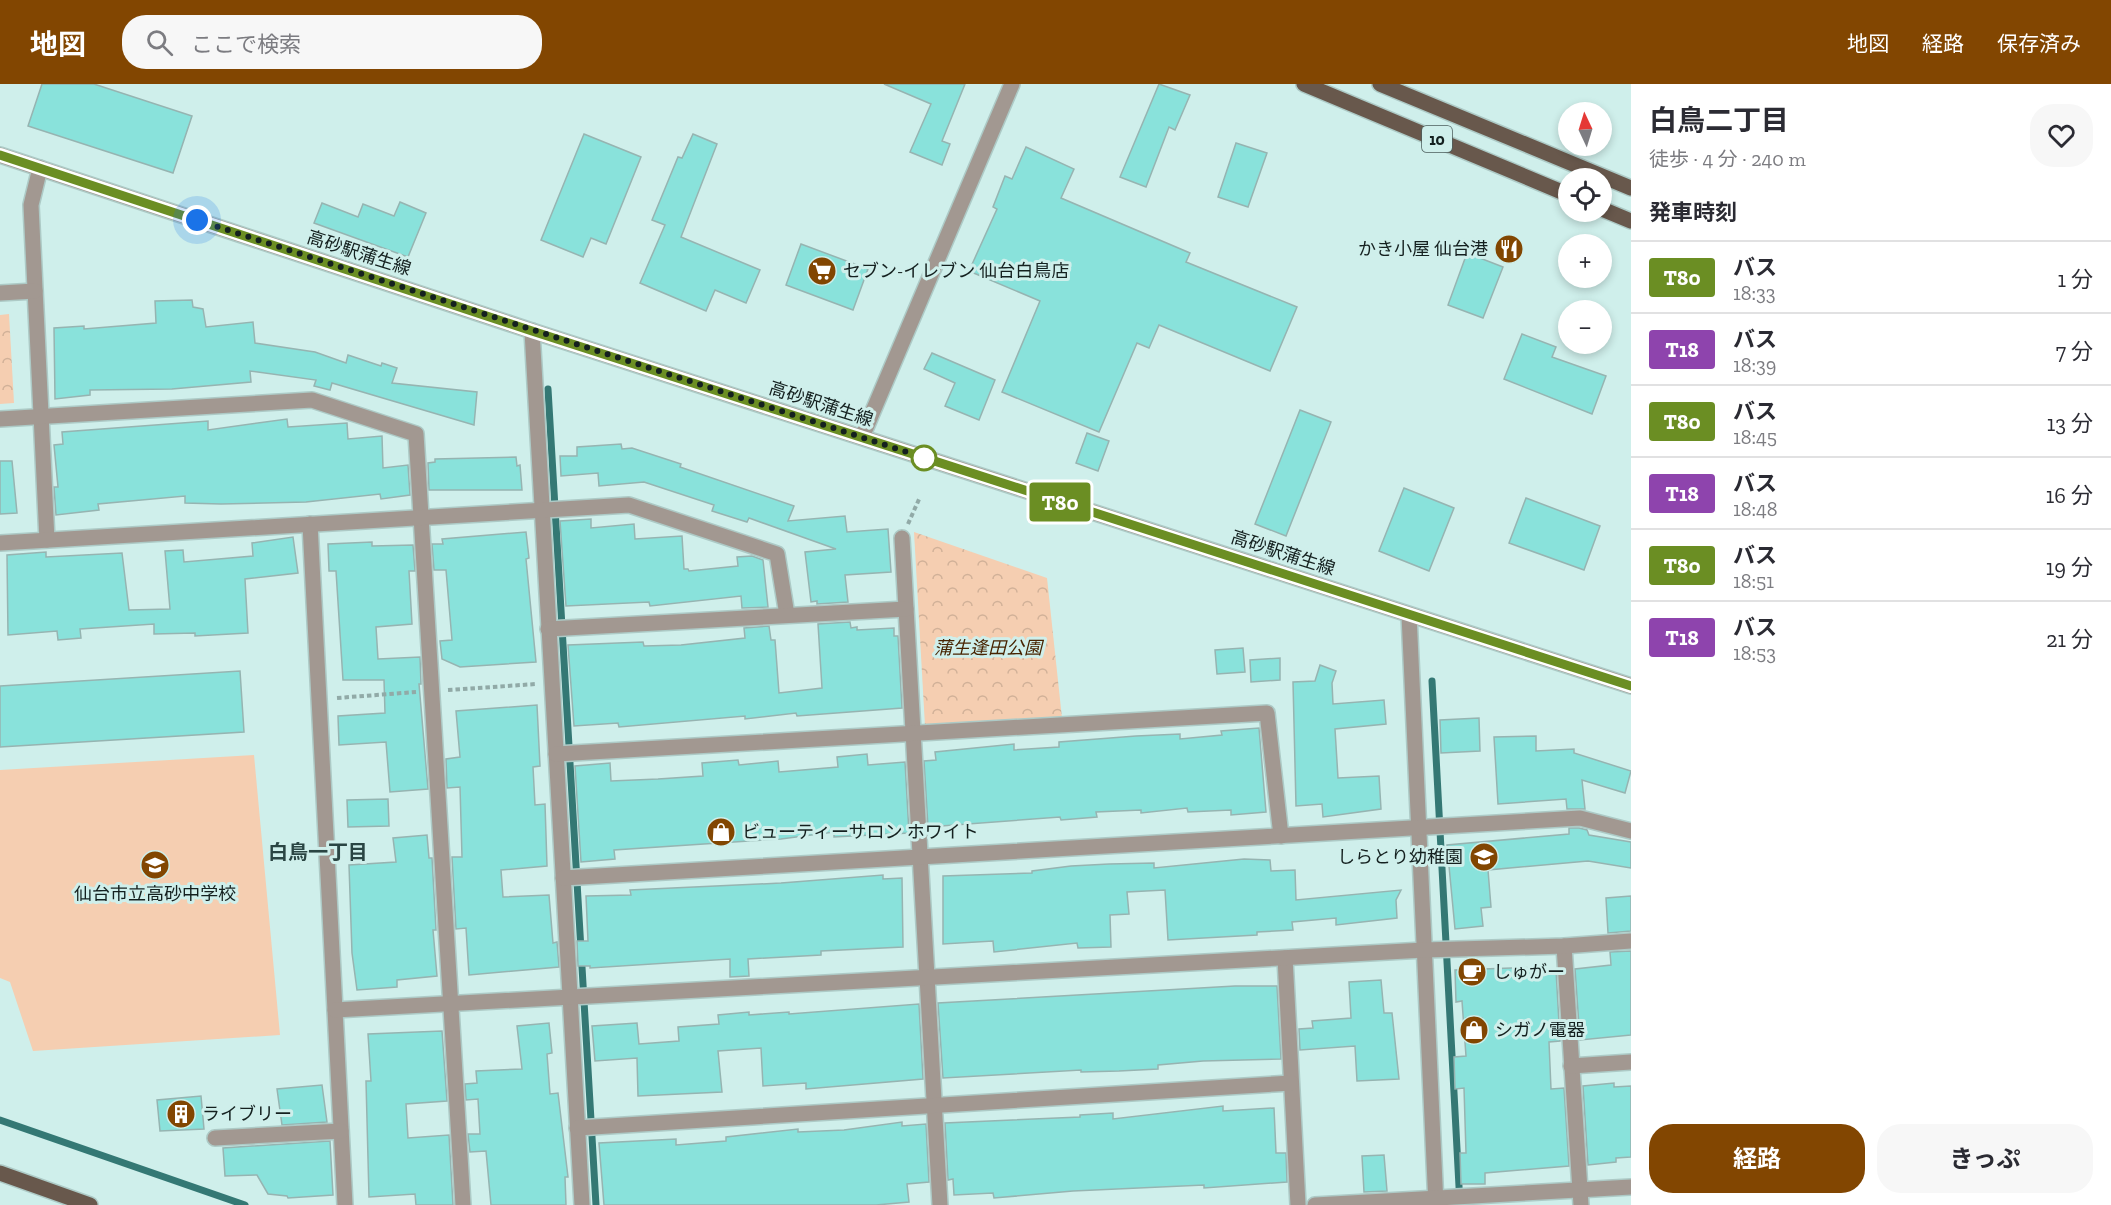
<!DOCTYPE html>
<html lang="ja">
<head>
<meta charset="utf-8">
<style>
  body { margin:0; font-family:"Zilla Slab","Noto Sans JP",serif; background:#f7f7f7; color:#2b2b33; height:100vh; display:flex; flex-direction:column; font-size:22px; white-space:nowrap }
  * { box-sizing:border-box; margin:0 }
  p { font-size:20px; color:#7c7c81 }
  .icon { flex:none; width:33px; height:33px; fill:none; stroke:currentColor; stroke-width:2; stroke-linecap:round; stroke-linejoin:round }
  .map { position:relative; flex:1; overflow:hidden }
  .drawer { display:flex; flex-direction:column; background:#fff; width:480px }
  .drawer>* { flex:none }
  .badge { padding:0 12px; border-radius:4px; font-size:21px; line-height:39px }
  .needle { width:39px; rotate:356deg }
  .controls { position:absolute; left:1558px; top:18px; display:grid; gap:12px }
  .controls a { display:grid; place-items:center; width:54px; height:54px; border-radius:50%; background:#fff; box-shadow:0 3px 9px #0003; font-size:30px }
  .you { position:absolute; width:30px; height:30px; margin:-15px; border:4px solid #fff; border-radius:50%; background:#1a73e8; box-shadow:0 0 0 9px #1a73e833 }
  .map>.badge { position:absolute; translate:-50% -50%; box-shadow:0 0 0 3px #fff }
  h2 { padding:0 18px; font-size:22px; line-height:54px }
  .round { display:grid; place-items:center; flex:none; width:63px; height:63px; border-radius:24px; background:#f7f7f7 }
  .headline { display:flex; align-items:center; justify-content:space-between; height:102px; padding:0 18px }
  h1 { font-size:28px; font-weight:700; line-height:45px }
  .button { display:flex; gap:12px; margin-top:auto; padding:12px 18px }
  .button a { flex:1; height:69px; border-radius:24px; background:#824601; color:#fff; font-size:24px; font-weight:700; line-height:69px; text-align:center }
  .button a+a { background:#f7f7f7; color:#2b2b33 }
  ul { padding:0; list-style:none }
  li { display:flex; align-items:center; gap:18px; height:72px; padding:0 18px; border-top:2px solid #e1e1e2 }
  li div { flex:1 }
  li b { display:block; font-size:22px }
  li em { font-style:normal }
  li .badge { min-width:66px; font-weight:700; text-align:center }
  header { display:flex; align-items:center; gap:36px; box-sizing:border-box; height:84px; padding:0 30px; background:#824601; color:#fff }
  header strong { font-size:28px }
  nav { display:flex; gap:33px; margin-inline-start:auto; font-size:21px }
  .search { width:420px; height:54px; background:#f7f7f7; display:flex; align-items:center; gap:15px; box-sizing:border-box; padding:0 21px; border-radius:24px; color:#7c7c81; font-size:22px }
  main { display:flex; flex:1; min-height:0 }
  .map>svg:first-child { display:block }
  .park { fill:url(#park-crowns) }
  .garden { fill:#f5ceb1 }
  .lines { fill:none; stroke-linecap:round; stroke-linejoin:round }
  .stream { stroke:#347874; stroke-width:7 }
  .building { fill:#89e2db; stroke:#96b4b1; stroke-width:1.5 }
  .minor-casing { stroke:#adcac6; stroke-width:18 }
  .major-casing { stroke:#adcac6; stroke-width:18 }
  .path { stroke:#91aaa7; stroke-width:4; stroke-dasharray:4.5 3; stroke-linecap:butt }
  .minor { stroke:#a29891; stroke-width:15 }
  .major { stroke:#68584c; stroke-width:15 }
  .line-casing { stroke:#fff; stroke-width:14 }
  .line { stroke:#6b8e23; stroke-width:9 }
  .walk { stroke:#14201f; stroke-width:6; stroke-dasharray:0 10.8 }
  .stop-dot { fill:#fff; stroke:#6b8e23; stroke-width:3 }
  .labels { text-anchor:middle; dominant-baseline:central; stroke-width:6; stroke-linejoin:round; paint-order:stroke }
  .shield { fill:#cfefeb; stroke:#4c5e5c; stroke-width:1.5 }
  .shield-label { font-size:16px; font-weight:bold; fill:#14201f }
  .poi-label { font-size:18px; fill:#14201f; stroke:#cfefeb; text-anchor:start }
  .street-label { font-size:18px; fill:#14201f; stroke:#cfefeb }
  .park-label { font-size:18px; font-style:italic; fill:#472301; stroke:#cfefeb }
  .neighbourhood-label { font-size:20px; font-weight:bold; fill:#2a4543; stroke:#cfefeb }
</style>
</head>
<body>
<header>
<strong>地図</strong>
<div class="search"><svg class="icon" aria-label="search" viewBox="0 0 24 24"><circle cx="10" cy="10" r="6"/><path d="M15 15l6 6"/></svg>ここで検索</div>
<nav><a>地図</a><a>経路</a><a>保存済み</a></nav>
</header>
<main>
<div class="map">
<svg width="1631" height="1121" viewBox="0 0 1631 1121">
  <defs>
    <pattern id="park-crowns" width="20" height="18" patternUnits="userSpaceOnUse" patternTransform="scale(1.5)"><rect width="20" height="18" fill="#f5ceb1"/><path d="M2 6a3 3 0 1 1 6 0M12 15a3 3 0 1 1 6 0" fill="none" stroke="#d1b198"/></pattern>
  </defs>
  <rect width="100%" height="100%" fill="#cfefeb"/>
  <g class="park">
    <polygon points="9,230 14,319 0,320 0,231"/>
    <polygon points="914,448 1047,494 1062,634 925,642"/>
  </g>
  <polygon class="garden" points="254,671 280,951 33,967 10,898 0,894 0,686"/>
  <g class="lines">
    <g class="stream">
      <polyline points="548,305 596,1121"/>
      <polyline points="1432,597 1460,1121"/>
      <polyline points="0,1036 245,1121"/>
    </g>
  </g>
  <g class="building">
    <polygon points="42,0 94,0 192,32 173,89 28,42"/>
    <polygon points="884,0 965,0 942,57 950,60 942,81 910,68 931,20"/>
    <polygon points="1159,0 1190,11 1175,46 1169,43 1146,103 1120,93"/>
    <polygon points="584,50 641,73 606,160 591,154 583,173 541,156"/>
    <polygon points="693,50 717,60 681,153 760,186 746,219 715,206 706,227 640,199 665,141 652,136 678,73 682,74"/>
    <polygon points="1236,59 1267,69 1248,123 1218,113"/>
    <polygon points="1026,63 1074,85 1061,114 1190,169 1186,178 1297,223 1270,287 1159,241 1149,264 1137,259 1099,348 1002,308 1040,217 969,187 997,125 993,123 1005,92 1012,95"/>
    <polygon points="400,118 426,129 408,173 314,139 322,119 358,133 363,120 394,132"/>
    <polygon points="801,160 868,185 853,226 786,201"/>
    <polygon points="1467,169 1503,183 1483,234 1448,221"/>
    <polygon points="192,216 193,223 203,225 206,243 253,238 255,259 315,268 346,279 348,271 381,282 382,279 397,284 392,299 477,308 474,341 332,299 330,306 314,302 316,296 250,287 251,298 172,305 90,306 90,311 55,315 54,244 84,242 84,245 156,239 155,217"/>
    <polygon points="1522,250 1556,263 1552,273 1606,292 1592,330 1504,295"/>
    <polygon points="932,269 995,296 979,336 945,322 955,299 924,285"/>
    <polygon points="1300,326 1331,338 1286,452 1255,440"/>
    <polygon points="287,335 288,343 347,339 348,355 382,352 383,384 408,381 410,411 381,415 380,410 306,418 221,420 185,419 185,412 98,420 99,426 56,431 54,403 58,403 54,361 63,360 62,348 208,337 208,346"/>
    <polygon points="1087,349 1109,357 1098,387 1076,379"/>
    <polygon points="621,360 622,365 632,364 681,380 680,383 794,422 788,437 845,432 847,448 888,445 891,488 845,491 848,518 817,520 817,517 811,518 805,468 836,465 749,434 747,438 712,427 714,421 644,398 599,402 598,389 561,392 560,372 577,372 577,363"/>
    <polygon points="516,373 517,382 520,381 522,406 429,406 428,379 435,378 435,375"/>
    <polygon points="0,377 12,377 17,429 0,430"/>
    <polygon points="1404,404 1454,424 1429,487 1379,467"/>
    <polygon points="1526,414 1600,442 1584,486 1509,459"/>
    <polygon points="591,435 591,444 634,440 635,455 682,452 684,485 688,485 689,487 738,482 737,473 752,472 763,476 768,523 742,524 741,512 650,522 649,518 566,522 560,437"/>
    <polygon points="526,448 529,474 526,475 536,578 460,583 442,575 440,557 452,556 446,486 434,486 432,460 443,460 442,455"/>
    <polygon points="293,453 298,489 245,495 248,549 195,552 195,549 154,550 154,540 80,545 81,554 58,556 57,547 8,551 7,471 46,468 46,473 122,469 129,526 170,525 165,467 183,466 184,478 253,472 252,459"/>
    <polygon points="372,458 372,462 413,461 415,487 409,487 412,540 376,543 378,575 420,573 421,600 419,600 428,705 390,708 386,658 339,661 338,632 385,629 384,596 343,596 336,487 329,487 328,460"/>
    <polygon points="850,538 851,544 857,543 857,546 894,544 894,552 898,552 902,624 797,632 796,629 745,635 745,632 619,643 618,639 574,642 568,561 643,558 644,562 681,561 745,554 744,544 769,542 771,556 775,556 779,609 822,604 818,540"/>
    <polygon points="1243,564 1245,588 1217,590 1215,566"/>
    <polygon points="1280,574 1280,596 1251,598 1250,576"/>
    <polygon points="1320,581 1336,587 1332,599 1333,620 1384,616 1386,640 1335,645 1338,694 1379,692 1381,725 1323,733 1322,720 1296,722 1293,598 1315,597"/>
    <polygon points="240,587 244,648 0,663 0,602"/>
    <polygon points="537,621 540,682 533,683 535,721 545,720 547,782 501,786 503,813 549,811 553,859 557,858 559,883 469,891 466,844 456,845 452,773 462,773 460,703 447,704 446,675 460,673 456,627"/>
    <polygon points="1479,634 1480,667 1441,669 1440,636"/>
    <polygon points="1259,644 1266,728 1231,731 1231,726 1188,728 1187,724 1141,729 1141,726 1096,728 1097,733 1061,736 1060,733 928,743 924,677 936,676 935,668 1014,660 1014,666 1059,663 1059,658 1136,652 1180,650 1180,655 1222,651 1221,647"/>
    <polygon points="1536,652 1536,667 1574,665 1574,669 1631,687 1625,709 1582,696 1585,725 1567,725 1566,715 1498,720 1494,653"/>
    <polygon points="867,670 868,681 905,678 909,749 834,753 834,748 781,755 614,766 615,775 581,778 575,682 610,679 611,697 658,695 703,692 702,679 738,676 739,681 778,677 779,688 838,683 837,673"/>
    <polygon points="388,715 389,742 348,743 347,716"/>
    <polygon points="1569,744 1579,744 1587,746 1589,751 1631,758 1631,784 1588,777 1488,786 1491,823 1481,824 1483,842 1455,845 1447,761 1569,750"/>
    <polygon points="427,751 429,774 432,774 436,846 433,846 437,892 397,896 397,903 357,906 352,869 349,781 396,778 393,754"/>
    <polygon points="1244,775 1270,776 1271,787 1295,786 1296,816 1401,806 1396,816 1397,834 1336,841 1336,834 1292,838 1293,846 1257,848 1257,851 1168,856 1165,806 1127,808 1129,830 1110,831 1111,863 1078,864 1077,859 994,868 993,857 943,860 943,792 1032,789 1032,787 1071,782 1109,780 1154,779 1154,784"/>
    <polygon points="883,791 883,795 902,794 903,863 821,867 821,871 748,875 749,892 730,893 730,875 590,884 590,882 578,882 577,857 588,857 586,812 631,811 630,806 781,799"/>
    <polygon points="1631,812 1631,847 1608,849 1606,814"/>
    <polygon points="1631,867 1631,951 1580,956 1575,885 1611,881 1610,868"/>
    <polygon points="1543,883 1543,887 1556,886 1560,957 1549,958 1551,1005 1564,1004 1569,1082 1485,1089 1485,1100 1461,1100 1460,1069 1466,1069 1464,1004 1455,1005 1454,973 1466,972 1462,917 1456,918 1455,886"/>
    <polygon points="1381,896 1384,929 1392,929 1399,995 1357,997 1355,962 1300,966 1299,945 1313,944 1312,937 1351,934 1349,898"/>
    <polygon points="1235,902 1277,902 1281,975 1203,977 1158,981 1158,985 1119,987 1081,988 1081,986 943,994 938,919"/>
    <polygon points="919,920 923,995 806,1005 806,999 763,1002 761,964 718,967 722,1008 638,1012 637,974 595,977 592,942 637,939 639,960 679,957 678,943 719,940 718,931 749,928 749,931 789,928 789,930"/>
    <polygon points="549,939 552,969 547,970 550,1010 558,1009 568,1093 565,1093 566,1121 491,1121 486,1067 470,1068 468,1050 480,1050 478,1015 466,1016 465,1000 477,999 476,987 522,985 517,942"/>
    <polygon points="442,947 447,1017 406,1020 408,1054 449,1051 453,1121 416,1121 415,1110 369,1113 366,997 371,997 368,950"/>
    <polygon points="1614,999 1614,1003 1631,1002 1631,1073 1616,1074 1616,1078 1588,1081 1583,1002"/>
    <polygon points="322,1001 327,1038 282,1041 277,1005"/>
    <polygon points="201,1012 204,1045 160,1047 157,1016"/>
    <polygon points="1223,1022 1223,1027 1274,1024 1276,1069 1286,1069 1287,1098 1204,1104 1204,1101 1073,1107 994,1114 993,1109 954,1111 953,1095 948,1096 945,1039 1080,1033 1080,1031 1113,1029 1113,1035"/>
    <polygon points="902,1038 902,1042 926,1040 929,1098 907,1100 909,1118 876,1121 604,1121 599,1059 676,1055 676,1061 726,1057 726,1053 798,1045 798,1048 844,1046"/>
    <polygon points="330,1057 333,1111 288,1114 287,1112 268,1110 257,1091 225,1092 223,1064"/>
    <polygon points="1384,1071 1387,1107 1364,1108 1362,1072"/>
  </g>
  <g class="lines">
    <g class="minor-casing">
      <g id="minor">
        <polyline points="0,71 532,247 1631,602"/>
        <polyline points="40,84 31,121 47,456"/>
        <polyline points="0,209 35,207"/>
        <polyline points="532,247 582,1121"/>
        <polyline points="0,335 312,316 416,350 463,1121"/>
        <polyline points="862,353 1012,0"/>
        <polyline points="310,440 345,1121"/>
        <polyline points="902,454 940,1121"/>
        <polyline points="0,459 629,421 777,470 787,531"/>
        <polyline points="1409,531 1436,1121"/>
        <polyline points="548,545 906,525"/>
        <polyline points="556,670 1267,629 1281,752"/>
        <polyline points="563,794 1580,734 1631,747"/>
        <polyline points="1564,862 1581,1121"/>
        <polyline points="1285,874 1298,1121"/>
        <polyline points="335,926 1424,866 1564,862 1631,857"/>
        <polyline points="1571,982 1631,978"/>
        <polyline points="577,1044 1291,999"/>
        <polyline points="215,1054 341,1047"/>
        <polyline points="1315,1121 1631,1103"/>
      </g>
    </g>
    <g class="major-casing">
      <g id="major">
        <polyline points="1304,0 1569,111"/>
        <polyline points="1380,0 1631,104"/>
        <polyline points="1602,125 1631,137"/>
        <polyline points="0,1089 90,1121"/>
      </g>
    </g>
    <g class="path">
      <polyline points="908,440 920,413"/>
      <polyline points="448,606 536,600"/>
      <polyline points="337,614 416,608"/>
    </g>
    <use href="#minor" class="minor"/>
    <use href="#major" class="major"/>
  </g>
  <g class="lines">
    <g class="line-casing">
      <polyline id="line" points="0,71 532,247 1631,602"/>
    </g>
    <use href="#line" class="line"/>
    <polyline class="walk" points="197,136 928,375 924,374"/>
  </g>
  <defs>
    <g id="restaurant-disc" transform="scale(1.5)"><circle r="9.5" fill="#824601" stroke="#cfefeb"/><path d="M-5-6h1v4h1v-4h1v4h1v-4h1v5L-1.5 .5V6h-2V.5L-5-1ZM5-6V6H3V1.5H1.5Q1.5-4 5-6Z" fill="#fff"/></g>
    <g id="supermarket-disc" transform="scale(1.5)"><circle r="9.5" fill="#824601" stroke="#cfefeb"/><path d="M-6-5.5h2.5l.6 2H6L4.5 2H-2.5L-4.4-4H-6ZM-1.5 3.2a1.3 1.3 0 1 0 .1 0ZM3 3.2a1.3 1.3 0 1 0 .1 0Z" fill="#fff"/></g>
    <g id="shop-disc" transform="scale(1.5)"><circle r="9.5" fill="#824601" stroke="#cfefeb"/><path d="M-5-2.5h2.3a2.7 3.5 0 0 1 5.4 0H5L5.5 6h-11ZM-1.5-2.5h3a1.5 2.3 0 0 0-3 0Z" fill="#fff"/></g>
    <g id="school-disc" transform="scale(1.5)"><circle r="9.5" fill="#824601" stroke="#cfefeb"/><path d="M0-5L7-2L0 1L-7-2ZM-4 1L0 2.5L4 1V4Q0 6-4 4Z" fill="#fff"/></g>
    <g id="cafe-disc" transform="scale(1.5)"><circle r="9.5" fill="#824601" stroke="#cfefeb"/><path d="M-5.5-4.5H6V0H3Q3 3.5 0 3.5H-2.5Q-5.5 3.5-5.5 0ZM3-3.2v2h1.7v-2ZM-6 4.5H4V6H-6Z" fill="#fff"/></g>
    <g id="building-disc" transform="scale(1.5)"><circle r="9.5" fill="#824601" stroke="#cfefeb"/><path d="M-4-6H4V6H1V3H-1V6H-4ZM-2.5-4.3h1.7v1.8h-1.7ZM.8-4.3h1.7v1.8H.8ZM-2.5-1h1.7V.8h-1.7ZM.8-1h1.7V.8H.8Z" fill="#fff"/></g>
  </defs>
  <g fill-rule="evenodd">
    <use href="#restaurant-disc" x="1509" y="165"/>
    <use href="#supermarket-disc" x="822" y="187"/>
    <use href="#shop-disc" x="721" y="748"/>
    <use href="#school-disc" x="1484" y="773"/>
    <use href="#school-disc" x="155" y="781"/>
    <use href="#cafe-disc" x="1472" y="888"/>
    <use href="#shop-disc" x="1474" y="946"/>
    <use href="#building-disc" x="181" y="1030"/>
  </g>
  <circle class="stop-dot" cx="924" cy="374" r="12"/>
  <g class="labels">
    <rect class="shield" x="1422" y="42" width="30" height="26" rx="4.5"/>
    <g class="shield-label">
      <text x="1437" y="55">10</text>
    </g>
    <g class="poi-label">
      <text x="1488" y="165" text-anchor="end">かき小屋 仙台港</text>
      <text x="843" y="187">セブン-イレブン 仙台白鳥店</text>
      <text x="742" y="748">ビューティーサロン ホワイト</text>
      <text x="1463" y="773" text-anchor="end">しらとり幼稚園</text>
      <text x="155" y="810" text-anchor="middle">仙台市立高砂中学校</text>
      <text x="1493" y="888">しゅがー</text>
      <text x="1495" y="946">シガノ電器</text>
      <text x="202" y="1030">ライブリー</text>
    </g>
    <g class="street-label">
      <text transform="translate(359 169) rotate(18)">高砂駅蒲生線</text>
      <text transform="translate(821 320) rotate(18)">高砂駅蒲生線</text>
      <text transform="translate(1283 469) rotate(18)">高砂駅蒲生線</text>
    </g>
    <g class="park-label">
      <text x="988" y="564">蒲生逢田公園</text>
    </g>
    <g class="neighbourhood-label">
      <text x="318" y="768">白鳥一丁目</text>
    </g>
  </g>
</svg>
<div class="controls">
<a><svg class="needle" viewBox="-14 -14 28 28"><path d="M0-13l5 13h-10z" fill="#e53935"/><path d="M0 13l5-13h-10z" fill="#7c7c81"/></svg></a>
<a><svg class="icon" aria-label="locate" viewBox="0 0 24 24"><circle cx="12" cy="12" r="6"/><path d="M12 2v4M12 18v4M2 12h4M18 12h4"/></svg></a>
<a>+</a>
<a>−</a>
</div>
<div class="you" style="left:197px;top:136px"></div>
<b class="badge" style="left:1060px;top:418px;background:#6b8e23;color:#fff">T80</b>
</div>
<section class="drawer">
<div class="headline"><div><h1>白鳥二丁目</h1><p>徒歩 · 4 分 · 240 m</p></div><a class="round"><svg class="icon" aria-label="heart" viewBox="0 0 24 24"><path d="M12 20l-8-8c-3-5 5-10 8-4 3-6 11-1 8 4z"/></svg></a></div>
<h2>発車時刻</h2>
<ul>
<li><span class="badge" style="background:#6b8e23;color:#fff">T80</span><div><b>バス</b><p>18:33</p></div><em>1 分</em></li>
<li><span class="badge" style="background:#8e44ad;color:#fff">T18</span><div><b>バス</b><p>18:39</p></div><em>7 分</em></li>
<li><span class="badge" style="background:#6b8e23;color:#fff">T80</span><div><b>バス</b><p>18:45</p></div><em>13 分</em></li>
<li><span class="badge" style="background:#8e44ad;color:#fff">T18</span><div><b>バス</b><p>18:48</p></div><em>16 分</em></li>
<li><span class="badge" style="background:#6b8e23;color:#fff">T80</span><div><b>バス</b><p>18:51</p></div><em>19 分</em></li>
<li><span class="badge" style="background:#8e44ad;color:#fff">T18</span><div><b>バス</b><p>18:53</p></div><em>21 分</em></li>
</ul>
<div class="button"><a>経路</a><a>きっぷ</a></div>
</section>
</main>
</body>
</html>
